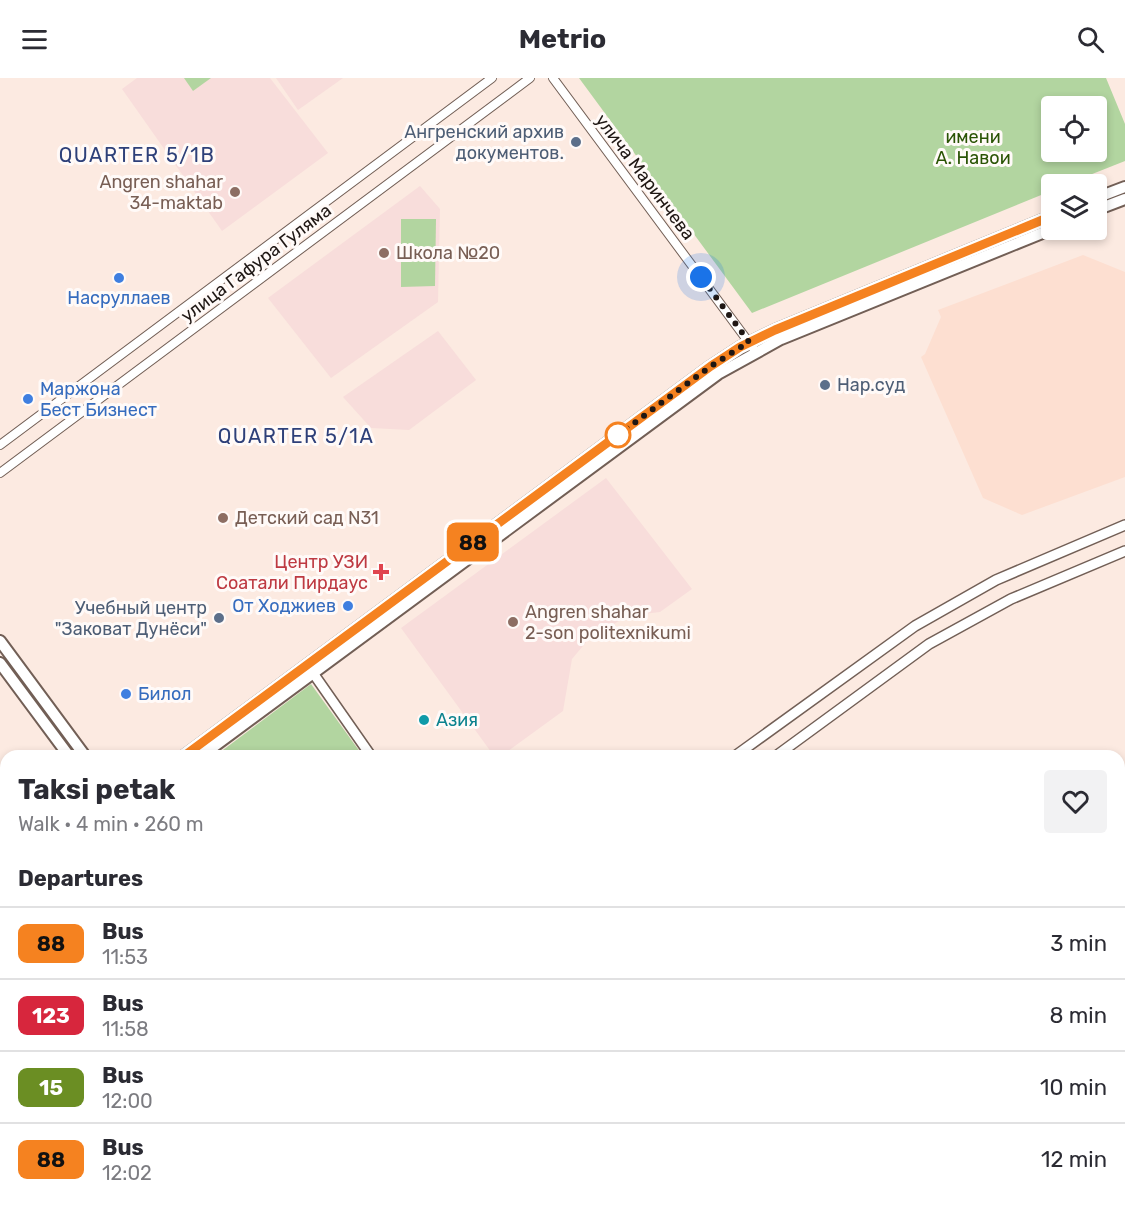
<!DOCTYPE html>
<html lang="en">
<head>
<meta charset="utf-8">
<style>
  body { margin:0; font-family:Rubik,sans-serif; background:#f2f2f3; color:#2b2b33; height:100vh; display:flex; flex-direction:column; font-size:22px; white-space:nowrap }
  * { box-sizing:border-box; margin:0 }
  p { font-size:20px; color:#7c7c81 }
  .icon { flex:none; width:33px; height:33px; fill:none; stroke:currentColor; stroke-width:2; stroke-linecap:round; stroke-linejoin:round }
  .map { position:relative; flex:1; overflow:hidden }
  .side { position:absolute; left:0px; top:672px; width:1125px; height:456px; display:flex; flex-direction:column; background:#fff; border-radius:18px 18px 0 0; box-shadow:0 3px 9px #0003 }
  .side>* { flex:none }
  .badge { padding:0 12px; border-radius:9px; font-size:21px; line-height:39px }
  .controls { position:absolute; left:1041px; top:18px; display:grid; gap:12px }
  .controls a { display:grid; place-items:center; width:66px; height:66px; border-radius:6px; background:#fff; box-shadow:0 3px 9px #0003; font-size:30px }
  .you { position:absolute; width:30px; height:30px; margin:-15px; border:4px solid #fff; border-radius:50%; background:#1a73e8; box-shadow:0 0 0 9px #1a73e833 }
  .map>.badge { position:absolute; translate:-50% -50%; box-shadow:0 0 0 3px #fff }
  h2 { padding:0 18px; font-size:22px; line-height:54px }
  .round { display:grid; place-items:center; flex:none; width:63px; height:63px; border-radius:6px; background:#f2f2f3 }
  .summary { display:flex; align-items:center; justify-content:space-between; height:102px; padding:0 18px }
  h1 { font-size:28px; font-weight:700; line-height:45px }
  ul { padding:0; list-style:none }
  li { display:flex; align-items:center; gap:18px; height:72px; padding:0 18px; border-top:2px solid #e1e1e2 }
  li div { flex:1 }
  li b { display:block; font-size:22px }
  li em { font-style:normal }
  li .badge { min-width:66px; font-weight:700; text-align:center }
  header { display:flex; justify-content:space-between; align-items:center; height:78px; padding:0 18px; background:#fff; font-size:27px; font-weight:700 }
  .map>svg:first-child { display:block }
  .built { fill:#fddfd1 }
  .education { fill:#f8dddb }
  .green { fill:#b2d5a0; fill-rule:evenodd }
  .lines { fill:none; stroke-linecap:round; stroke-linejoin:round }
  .minor-casing { stroke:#725f56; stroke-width:10 }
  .tertiary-casing { stroke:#725f56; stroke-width:12 }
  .secondary-casing { stroke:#725f56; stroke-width:14 }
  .minor { stroke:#fff; stroke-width:8 }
  .tertiary { stroke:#fff; stroke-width:9 }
  .secondary { stroke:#fff; stroke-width:10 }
  .line-casing { stroke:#fff; stroke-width:14 }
  .line { stroke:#f58220; stroke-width:9 }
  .walk { stroke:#1f1714; stroke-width:6; stroke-dasharray:0 10.8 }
  .service-dot { fill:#5c6f8a; stroke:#fffaf8; stroke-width:2 }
  .education-dot { fill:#8d6e63; stroke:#fffaf8; stroke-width:2 }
  .shop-dot { fill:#3f7fe0; stroke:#fffaf8; stroke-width:2 }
  .stop-dot { fill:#fff; stroke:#f58220; stroke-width:3 }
  .health-dot { fill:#e0444e; stroke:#fffaf8; stroke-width:2 }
  .culture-dot { fill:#0f9aa8; stroke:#fffaf8; stroke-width:2 }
  .labels { text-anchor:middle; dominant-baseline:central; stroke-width:6; stroke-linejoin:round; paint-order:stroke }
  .service-label { font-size:18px; fill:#4e5e75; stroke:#fffaf8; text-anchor:end }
  .park-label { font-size:18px; fill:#2a5405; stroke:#fffaf8 }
  .street-label { font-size:18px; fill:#1f1714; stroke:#fffaf8 }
  .education-label { font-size:18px; fill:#785e54; stroke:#fffaf8; text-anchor:start }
  .shop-label { font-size:18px; fill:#366cbe; stroke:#fffaf8; text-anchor:start }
  .health-label { font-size:18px; fill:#be3a42; stroke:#fffaf8; text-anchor:end }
  .culture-label { font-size:18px; fill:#0d838f; stroke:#fffaf8; text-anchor:start }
  .neighbourhood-label { font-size:20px; letter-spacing:1.5px; fill:#2e4079; stroke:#fffaf8 }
</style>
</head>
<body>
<header><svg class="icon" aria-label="menu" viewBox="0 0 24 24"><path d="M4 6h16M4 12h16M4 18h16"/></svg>Metrio<svg class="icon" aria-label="search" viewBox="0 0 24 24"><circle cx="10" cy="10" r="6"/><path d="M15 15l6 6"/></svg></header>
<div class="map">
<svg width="1125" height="1128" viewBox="0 0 1125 1128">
  <rect width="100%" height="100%" fill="#fceae1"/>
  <polygon class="built" points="1083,177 1125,194 1125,399 1022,437 983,420 921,279 925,276 941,239 938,232"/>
  <g class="education">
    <polygon points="137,0 270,0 328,75 222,153 122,11"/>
    <polygon points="276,0 343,0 298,32"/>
    <polygon points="420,108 440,131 438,224 331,300 268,220"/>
    <polygon points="438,253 476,302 409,352 371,350 343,319"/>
    <polygon points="606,400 692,511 660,534 627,538 588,562 572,581 563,633 501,678 494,678 401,550"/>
    <polygon points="1125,951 1125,1069 1119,1071 1119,953"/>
  </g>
  <g class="green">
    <polygon points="184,0 211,0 193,13"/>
    <path d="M 579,0 L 1106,0 L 1125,46 L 1125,83 L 1067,106 L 1052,106 L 1051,113 L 752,235 ZM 1052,28 L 1096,28 L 1096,74 L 1052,74 Z"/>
    <polygon points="436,141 435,208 401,209 401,141"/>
    <polygon points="311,606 363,678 215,678"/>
    <polygon points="6,831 6,1002 0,994 0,835"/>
    <polygon points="1119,1015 1125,1023 1125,1040 1119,1044"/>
    <polygon points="96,1122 681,1122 685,1128 100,1128"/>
  </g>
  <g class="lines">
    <g class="minor-casing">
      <g id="minor">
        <polyline points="553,0 756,274"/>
        <polyline points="0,367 492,0"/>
        <polyline points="0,395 530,0"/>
        <polyline points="0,1085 6,1093"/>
        <polyline points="1119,1093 1125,1101"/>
        <polyline points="917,1122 921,1128"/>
        <polyline points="32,1128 40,1122"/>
        <polyline points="889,1128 897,1122"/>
        <polyline points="1060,1128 1068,1122"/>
      </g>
    </g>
    <g class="tertiary-casing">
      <g id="tertiary">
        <polyline points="313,595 371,678"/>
        <polyline points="735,678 915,548 996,502 1125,447"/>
        <polyline points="776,678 929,566 1011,521 1125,473"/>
        <polyline points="0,1014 6,1022"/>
        <polyline points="79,1122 84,1128"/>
        <polyline points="690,1122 694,1128"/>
      </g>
    </g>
    <g class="secondary-casing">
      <g id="secondary">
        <polyline points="1096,120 1125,109"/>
        <polyline points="1096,132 1125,121"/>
        <polyline points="0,563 85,678"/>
        <polyline points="0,585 69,678"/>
        <polyline points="184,678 711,288 740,269 775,252 1052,138"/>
        <polyline points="201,678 718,296 781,261 1052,151"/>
        <polyline points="0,815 6,810"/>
        <polyline points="0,826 6,822"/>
        <polyline points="1119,855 1125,852"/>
        <polyline points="1045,1122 1050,1128"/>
        <polyline points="734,1128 742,1122"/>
      </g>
    </g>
    <use href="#minor" class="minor"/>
    <use href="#tertiary" class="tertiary"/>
    <use href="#secondary" class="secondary"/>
  </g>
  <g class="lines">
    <g class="line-casing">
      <polyline id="line" points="184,678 711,288 740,269 775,252 1052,138"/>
    </g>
    <use href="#line" class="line"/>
    <polyline class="walk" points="618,357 711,288 749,264 701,199"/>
  </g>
  <g class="service-dot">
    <circle cx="576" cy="64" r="6"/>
    <circle cx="825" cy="307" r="6"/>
    <circle cx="219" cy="540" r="6"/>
  </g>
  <g class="education-dot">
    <circle cx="235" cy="114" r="6"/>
    <circle cx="384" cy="175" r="6"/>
    <circle cx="223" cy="440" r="6"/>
    <circle cx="513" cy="544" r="6"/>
  </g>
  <g class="shop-dot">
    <circle cx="119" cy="200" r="6"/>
    <circle cx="28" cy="321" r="6"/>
    <circle cx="348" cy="528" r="6"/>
    <circle cx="126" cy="616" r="6"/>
  </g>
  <circle class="stop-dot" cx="618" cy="357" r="12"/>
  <path class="health-dot" d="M378 485h6v6h6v6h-6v6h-6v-6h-6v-6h6z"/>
  <circle class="culture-dot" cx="424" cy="642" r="6"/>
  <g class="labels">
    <g class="service-label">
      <text x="564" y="54">Ангренский архив<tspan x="564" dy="21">документов.</tspan></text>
      <text x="837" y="307" text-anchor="start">Нар.суд</text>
      <text x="207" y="530">Учебный центр<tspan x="207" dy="21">"Заковат Дунёси"</tspan></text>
    </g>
    <g class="park-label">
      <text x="973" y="59">имени<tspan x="973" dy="21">А. Навои</tspan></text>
    </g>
    <g class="street-label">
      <text transform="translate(645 99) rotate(53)">улича Маринчева</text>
      <text transform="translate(256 185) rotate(-37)">улица Гафура Гуляма</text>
    </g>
    <g class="education-label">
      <text x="223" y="104" text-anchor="end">Angren shahar<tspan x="223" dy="21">34-maktab</tspan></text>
      <text x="396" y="175">Школа №20</text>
      <text x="235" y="440">Детский сад N31</text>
      <text x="525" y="534">Angren shahar<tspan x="525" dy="21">2-son politexnikumi</tspan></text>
    </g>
    <g class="shop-label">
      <text x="119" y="220" text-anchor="middle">Насруллаев</text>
      <text x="40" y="311">Маржона<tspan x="40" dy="21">Бест Бизнест</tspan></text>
      <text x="336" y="528" text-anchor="end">От Ходжиев</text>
      <text x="138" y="616">Билол</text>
    </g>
    <g class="health-label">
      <text x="368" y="484">Центр УЗИ<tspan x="368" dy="21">Соатали Пирдаус</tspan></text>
    </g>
    <g class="culture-label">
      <text x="436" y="642">Азия</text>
    </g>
    <g class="neighbourhood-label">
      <text x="137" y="77">QUARTER 5/1B</text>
      <text x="296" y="358">QUARTER 5/1A</text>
    </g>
  </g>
</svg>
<div class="controls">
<a><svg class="icon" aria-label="locate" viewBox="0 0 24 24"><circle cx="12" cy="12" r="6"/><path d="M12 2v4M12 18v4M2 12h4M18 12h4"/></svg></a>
<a><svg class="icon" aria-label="layers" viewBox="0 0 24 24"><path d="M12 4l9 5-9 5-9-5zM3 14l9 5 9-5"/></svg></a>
</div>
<div class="you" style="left:701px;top:199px"></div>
<b class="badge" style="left:473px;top:464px;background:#f58220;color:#111">88</b>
<section class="side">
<div class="summary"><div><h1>Taksi petak</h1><p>Walk · 4 min · 260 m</p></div><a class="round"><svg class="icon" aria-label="heart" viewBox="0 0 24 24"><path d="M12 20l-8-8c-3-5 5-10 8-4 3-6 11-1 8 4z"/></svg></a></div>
<h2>Departures</h2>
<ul>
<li><span class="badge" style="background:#f58220;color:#111">88</span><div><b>Bus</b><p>11:53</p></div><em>3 min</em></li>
<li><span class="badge" style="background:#d7263d;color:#fff">123</span><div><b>Bus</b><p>11:58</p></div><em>8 min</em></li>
<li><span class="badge" style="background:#6b8e23;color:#fff">15</span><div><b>Bus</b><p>12:00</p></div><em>10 min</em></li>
<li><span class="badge" style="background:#f58220;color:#111">88</span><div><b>Bus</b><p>12:02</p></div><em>12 min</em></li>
</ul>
</section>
</div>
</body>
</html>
